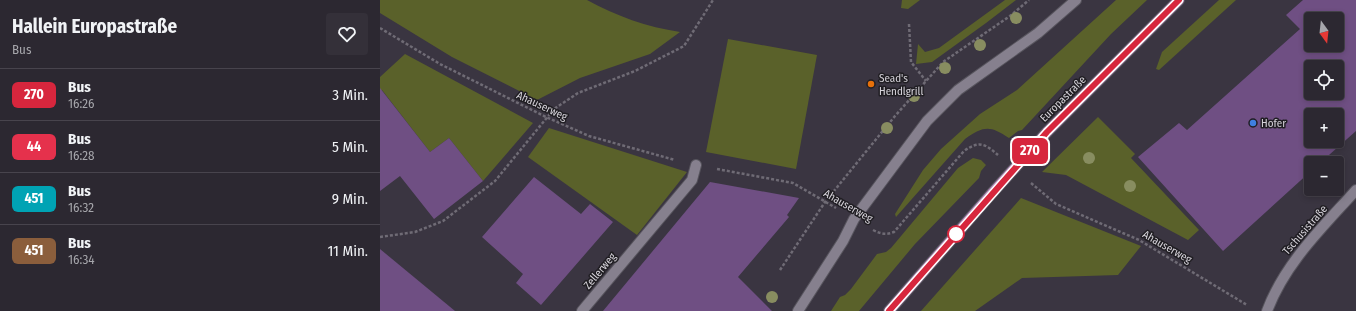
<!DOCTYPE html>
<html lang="de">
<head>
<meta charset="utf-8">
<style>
  body { margin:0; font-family:"Fira Sans Condensed",sans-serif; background:#343039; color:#f1f3f6; height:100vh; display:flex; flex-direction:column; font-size:15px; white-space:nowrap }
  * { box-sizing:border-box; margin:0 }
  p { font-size:13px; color:#a6a6ab }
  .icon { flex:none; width:22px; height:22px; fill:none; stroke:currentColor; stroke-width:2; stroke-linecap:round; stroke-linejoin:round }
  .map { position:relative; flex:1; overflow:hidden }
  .details { display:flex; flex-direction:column; background:#2c2831; width:380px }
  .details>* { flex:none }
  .badge { padding:0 8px; border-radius:6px; font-size:14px; line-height:26px }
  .needle { width:26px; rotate:165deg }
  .fabs { position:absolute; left:924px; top:12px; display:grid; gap:8px }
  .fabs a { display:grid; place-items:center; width:40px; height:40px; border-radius:4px; background:#2c2831; box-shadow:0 2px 6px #0003,0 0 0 1px #48444d; font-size:20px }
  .map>.badge { position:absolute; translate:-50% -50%; box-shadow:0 0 0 2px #fff }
  .round { display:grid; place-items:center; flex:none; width:42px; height:42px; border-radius:4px; background:#343039 }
  .overview { display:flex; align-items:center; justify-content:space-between; height:68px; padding:0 12px }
  h1 { font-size:19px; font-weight:700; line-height:30px }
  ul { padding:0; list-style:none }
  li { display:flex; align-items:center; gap:12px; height:52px; padding:0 12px; border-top:1px solid #48444d }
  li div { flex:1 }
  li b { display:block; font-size:15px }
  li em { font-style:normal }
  li .badge { min-width:44px; font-weight:700; text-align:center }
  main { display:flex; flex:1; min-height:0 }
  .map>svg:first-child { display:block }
  .green { fill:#5a612a }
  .building { fill:#6f4f83; fill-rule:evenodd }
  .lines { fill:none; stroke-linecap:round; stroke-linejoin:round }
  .minor-casing { stroke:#57545d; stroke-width:12 }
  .major-casing { stroke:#57545d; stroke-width:12 }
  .path { stroke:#6f6b75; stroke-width:2.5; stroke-dasharray:3 2; stroke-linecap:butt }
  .minor { stroke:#86808e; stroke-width:10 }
  .major { stroke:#b58cbc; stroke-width:10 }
  .major-bridge-casing { stroke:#57545d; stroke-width:12; stroke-linecap:butt }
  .major-bridge { stroke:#b58cbc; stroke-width:10 }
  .tree { fill:#888d60 }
  .line-casing { stroke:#fff; stroke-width:9 }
  .line { stroke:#d7263d; stroke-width:6 }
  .food-dot { fill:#e8710a; stroke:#201e23; stroke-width:1.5 }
  .shop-dot { fill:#3f7fe0; stroke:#201e23; stroke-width:1.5 }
  .stop-dot { fill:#fff; stroke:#d7263d; stroke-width:2 }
  .labels { text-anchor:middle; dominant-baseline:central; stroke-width:3; stroke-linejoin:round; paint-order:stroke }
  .poi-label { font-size:11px; fill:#d6d3da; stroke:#201e23; text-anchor:start }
  .street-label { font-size:11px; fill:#d6d3da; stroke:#201e23 }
</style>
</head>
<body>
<main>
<section class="details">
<div class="overview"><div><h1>Hallein Europastraße</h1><p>Bus</p></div><a class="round"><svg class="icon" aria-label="heart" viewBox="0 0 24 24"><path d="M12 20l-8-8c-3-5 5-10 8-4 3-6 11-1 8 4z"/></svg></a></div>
<ul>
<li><span class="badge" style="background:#d7263d;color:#fff">270</span><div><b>Bus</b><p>16:26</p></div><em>3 Min.</em></li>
<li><span class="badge" style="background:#e5314c;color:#fff">44</span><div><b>Bus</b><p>16:28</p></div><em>5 Min.</em></li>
<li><span class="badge" style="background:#00a3b4;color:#fff">451</span><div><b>Bus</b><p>16:32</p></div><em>9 Min.</em></li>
<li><span class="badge" style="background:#8b5e3c;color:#fff">451</span><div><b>Bus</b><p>16:34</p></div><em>11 Min.</em></li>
</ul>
</section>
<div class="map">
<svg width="976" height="311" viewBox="0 0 976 311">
  <rect width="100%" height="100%" fill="#3a3541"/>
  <g class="green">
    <path d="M 0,0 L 207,0 C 236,16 267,27 300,32 L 270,54 L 200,78 L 157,100 L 72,57 L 0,13 Z"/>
    <polygon points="522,0 540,0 528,9 521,8"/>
    <polygon points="625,0 636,0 606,23 552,62 536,64 538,44 545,52 559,48"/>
    <path d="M 736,0 L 767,0 L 731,34 L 642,130 L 638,131 L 629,138 C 611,126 604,125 585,139 L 516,217 L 515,214 L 543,170 L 561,149 L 600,114 L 637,90 Z"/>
    <polygon points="839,0 856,0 779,70 776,69 782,52"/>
    <polygon points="348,39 437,55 416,169 326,152"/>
    <polygon points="25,54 153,123 103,181 69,138 50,152 2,90 0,91 0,77"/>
    <polygon points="718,117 755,154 751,158 819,230 808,240 686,175 662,172"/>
    <polygon points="169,128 307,172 257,235 148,157"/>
    <polygon points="593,158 601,160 606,165 601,171 599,178 535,244 479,311 451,311 460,297 465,295 471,289 497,254 506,252 511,248 578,168"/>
    <polygon points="641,198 761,246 738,275 642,278 595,311 541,311"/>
  </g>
  <g class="building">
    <path d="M 923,0 L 976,0 L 976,131 L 940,163 L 931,163 L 931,171 L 843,251 L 758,157 L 799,123 L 807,130 L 920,29 L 906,15 ZM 931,19 L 957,19 L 957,45 L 931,45 ZM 931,67 L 957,67 L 957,93 L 931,93 ZM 931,115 L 957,115 L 957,141 L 931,141 Z"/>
    <polygon points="0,88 50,152 69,138 103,181 54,219 20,176 0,191"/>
    <polygon points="154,177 201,214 210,204 233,222 161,305 136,283 143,274 102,237"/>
    <polygon points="330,182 419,198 407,215 409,217 358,277 392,311 223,311"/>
    <polygon points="0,249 75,311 0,311"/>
  </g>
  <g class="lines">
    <g class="minor-casing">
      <g id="minor">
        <polyline points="202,311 312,180 316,165"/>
        <polyline points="418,311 463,241 474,219 547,121 578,90 658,33 696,0"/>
        <path d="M 887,311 C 905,263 942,228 976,190"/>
      </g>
    </g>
    <g class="major-casing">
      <g id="major">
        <polyline points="667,132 799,0"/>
        <polyline points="509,311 613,192"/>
      </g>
    </g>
    <g class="path">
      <polyline points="529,24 531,62 546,81"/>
      <polyline points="0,28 60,64 166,117 209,136 295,160"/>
      <polyline points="337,169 413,183 456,208"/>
      <polyline points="651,183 676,204 759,240 867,305"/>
      <path d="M 493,230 C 501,234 506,235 514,232 L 584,151 C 600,140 605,144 618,155"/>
      <polyline points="0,237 35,232 63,221 115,181 174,109 198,93 255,71 304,46 333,0"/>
      <polyline points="400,270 445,202 515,116 563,62 630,16 649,0"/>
    </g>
    <use href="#minor" class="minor"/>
    <use href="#major" class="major"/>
    <g class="major-bridge-casing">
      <polyline id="major-bridge" points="613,192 667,132"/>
    </g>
    <use href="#major-bridge" class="major-bridge"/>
  </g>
  <g class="tree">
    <circle cx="636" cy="18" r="6"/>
    <circle cx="600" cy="45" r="6"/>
    <circle cx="565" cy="68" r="6"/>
    <circle cx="534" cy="96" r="6"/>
    <circle cx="507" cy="128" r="6"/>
    <circle cx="709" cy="158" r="6"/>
    <circle cx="750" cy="186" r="6"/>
    <circle cx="392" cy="297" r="6"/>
  </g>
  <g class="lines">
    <g class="line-casing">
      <polyline id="line" points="509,311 667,132 799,0"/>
    </g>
    <use href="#line" class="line"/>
  </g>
  <circle class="food-dot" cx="491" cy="84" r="4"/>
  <circle class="shop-dot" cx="873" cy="123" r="4"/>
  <circle class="stop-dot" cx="576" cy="234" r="8"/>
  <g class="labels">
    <g class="poi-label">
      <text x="499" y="78">Sead's<tspan x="499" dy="13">Hendlgrill</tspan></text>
      <text x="881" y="123">Hofer</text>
    </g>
    <g class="street-label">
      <text transform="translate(683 99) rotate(-45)">Europastraße</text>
      <text transform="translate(162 106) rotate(25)">Ahauserweg</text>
      <text transform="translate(468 206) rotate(30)">Ahauserweg</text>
      <text transform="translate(925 230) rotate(-49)">Tschusistraße</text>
      <text transform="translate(787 247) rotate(30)">Ahauserweg</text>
      <text transform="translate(220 271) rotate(-50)">Zellerweg</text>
    </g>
  </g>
</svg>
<div class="fabs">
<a><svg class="needle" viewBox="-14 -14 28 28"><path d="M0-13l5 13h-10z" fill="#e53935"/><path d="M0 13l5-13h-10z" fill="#a6a6ab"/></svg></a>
<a><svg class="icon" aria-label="locate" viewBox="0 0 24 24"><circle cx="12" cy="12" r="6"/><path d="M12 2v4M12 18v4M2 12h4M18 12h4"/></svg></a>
<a>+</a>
<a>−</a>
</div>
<b class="badge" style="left:650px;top:151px;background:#d7263d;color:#fff">270</b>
</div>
</main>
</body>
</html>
